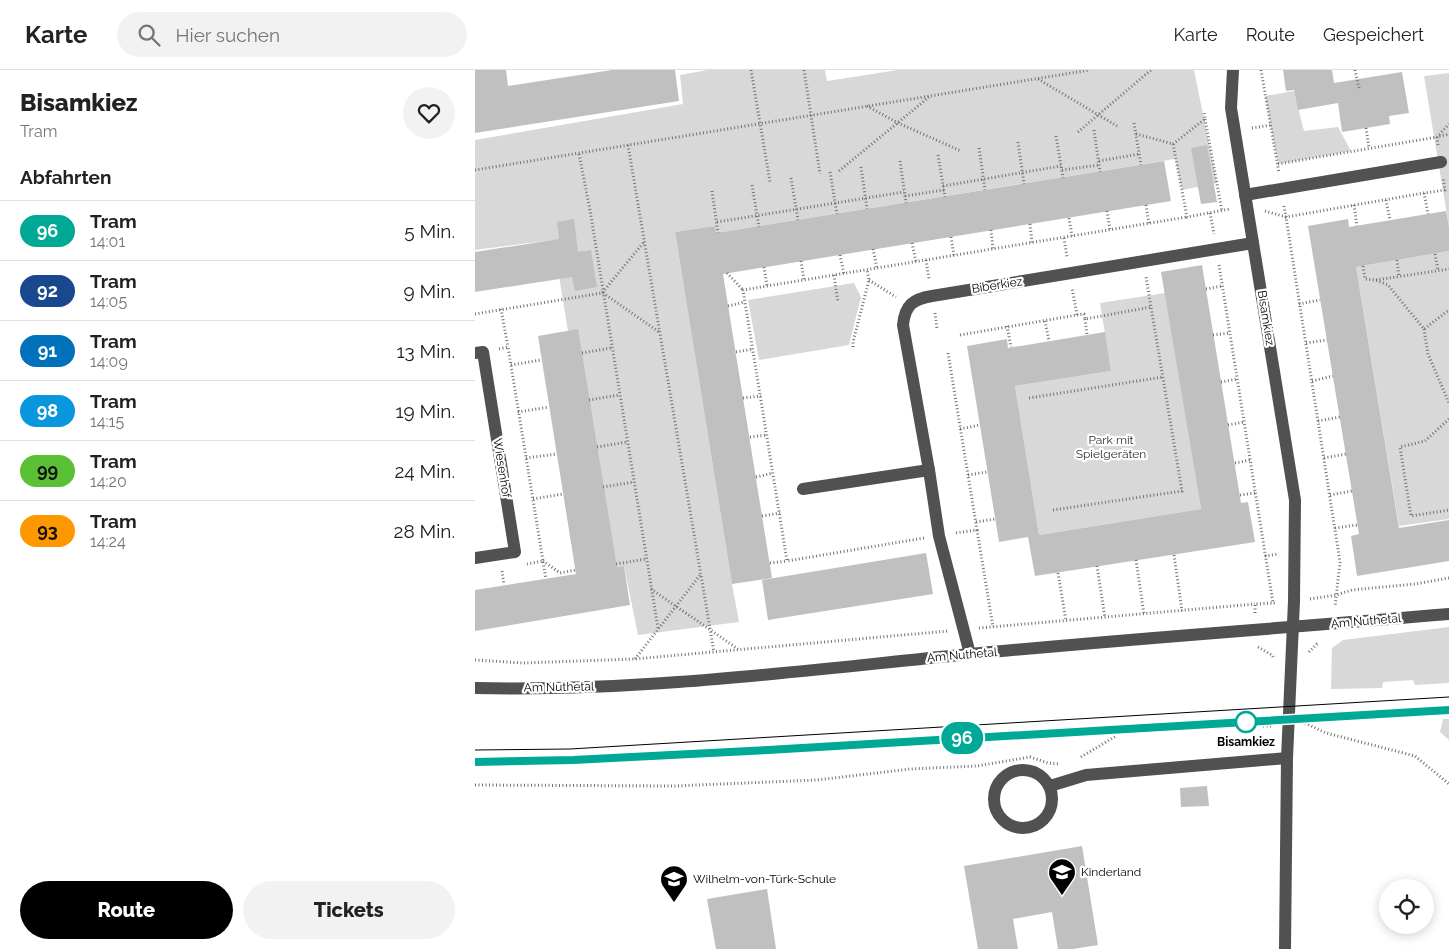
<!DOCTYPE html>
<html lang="de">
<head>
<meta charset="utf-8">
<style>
  body { margin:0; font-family:Raleway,sans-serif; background:#f2f2f2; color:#222; height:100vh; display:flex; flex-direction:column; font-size:19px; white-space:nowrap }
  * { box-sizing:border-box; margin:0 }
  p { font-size:16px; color:#767676 }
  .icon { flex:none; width:28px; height:28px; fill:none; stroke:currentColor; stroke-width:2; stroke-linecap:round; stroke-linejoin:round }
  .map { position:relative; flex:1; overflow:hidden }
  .side { display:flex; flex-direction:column; background:#fff; width:475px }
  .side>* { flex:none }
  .badge { padding:0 10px; border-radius:16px; font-size:18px; line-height:32px }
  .tools { position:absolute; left:904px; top:809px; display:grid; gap:10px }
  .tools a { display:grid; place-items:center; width:55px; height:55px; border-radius:50%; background:#fff; box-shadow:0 2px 12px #0003; font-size:25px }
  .map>.badge { position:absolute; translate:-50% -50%; box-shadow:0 0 0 2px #fff }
  h2 { padding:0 20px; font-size:19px; line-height:45px }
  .round { display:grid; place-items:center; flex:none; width:52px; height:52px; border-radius:26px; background:#f2f2f2 }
  .overview { display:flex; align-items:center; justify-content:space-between; height:85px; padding:0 20px }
  h1 { font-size:24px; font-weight:800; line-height:38px }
  .action { display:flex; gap:10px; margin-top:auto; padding:10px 20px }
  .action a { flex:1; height:58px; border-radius:30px; background:#000; color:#fff; font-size:20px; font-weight:800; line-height:58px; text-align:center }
  .action a+a { background:#f2f2f2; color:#222 }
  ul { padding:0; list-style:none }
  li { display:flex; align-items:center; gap:15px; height:60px; padding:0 20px; border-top:1px solid #e0e0e0 }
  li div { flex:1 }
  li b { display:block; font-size:19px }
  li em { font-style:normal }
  li .badge { min-width:55px; font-weight:700; text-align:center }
  header { display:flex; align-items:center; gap:30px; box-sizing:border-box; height:70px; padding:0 25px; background:#fff; border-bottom:1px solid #e0e0e0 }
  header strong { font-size:24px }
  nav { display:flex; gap:28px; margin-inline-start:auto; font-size:18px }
  .search { width:350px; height:45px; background:#f2f2f2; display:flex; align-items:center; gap:12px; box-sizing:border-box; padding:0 18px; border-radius:28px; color:#767676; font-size:19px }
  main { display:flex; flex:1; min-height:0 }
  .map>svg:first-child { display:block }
  .green { fill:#d8d8d8 }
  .building { fill:#c0c0c0 }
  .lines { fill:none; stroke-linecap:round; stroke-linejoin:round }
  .path { stroke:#737373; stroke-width:3; stroke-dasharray:1 2.5; stroke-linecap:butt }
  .minor { stroke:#515151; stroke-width:12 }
  .tram { stroke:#000; stroke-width:1 }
  .line-casing { stroke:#fff; stroke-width:11 }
  .line { stroke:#00a995; stroke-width:8 }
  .stop-dot { fill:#fff; stroke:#00a995; stroke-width:2.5 }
  .labels { text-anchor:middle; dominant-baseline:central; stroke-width:4.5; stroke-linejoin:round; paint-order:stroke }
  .street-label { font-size:12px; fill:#000; stroke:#fff }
  .park-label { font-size:12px; fill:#2f2f2f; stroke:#fff }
  .stop-label { font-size:12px; font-weight:bold; fill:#000; stroke:#fff }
  .poi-label { font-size:12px; fill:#000; stroke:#fff; text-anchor:start }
</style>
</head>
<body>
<header>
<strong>Karte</strong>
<div class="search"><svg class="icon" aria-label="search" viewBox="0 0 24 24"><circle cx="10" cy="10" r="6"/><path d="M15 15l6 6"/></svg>Hier suchen</div>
<nav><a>Karte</a><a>Route</a><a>Gespeichert</a></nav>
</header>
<main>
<section class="side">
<div class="overview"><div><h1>Bisamkiez</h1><p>Tram</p></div><a class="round"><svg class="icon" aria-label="heart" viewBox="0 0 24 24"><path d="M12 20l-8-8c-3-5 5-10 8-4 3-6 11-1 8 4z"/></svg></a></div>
<h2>Abfahrten</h2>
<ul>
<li><span class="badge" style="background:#00a995;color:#fff">96</span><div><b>Tram</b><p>14:01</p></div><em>5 Min.</em></li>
<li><span class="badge" style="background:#19488e;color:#fff">92</span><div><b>Tram</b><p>14:05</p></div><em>9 Min.</em></li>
<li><span class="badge" style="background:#0072bc;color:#fff">91</span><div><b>Tram</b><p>14:09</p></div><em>13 Min.</em></li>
<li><span class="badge" style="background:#0896dd;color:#fff">98</span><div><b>Tram</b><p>14:15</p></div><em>19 Min.</em></li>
<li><span class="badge" style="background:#59c133;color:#111">99</span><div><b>Tram</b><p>14:20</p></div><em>24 Min.</em></li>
<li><span class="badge" style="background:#fe9800;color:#111">93</span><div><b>Tram</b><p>14:24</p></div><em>28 Min.</em></li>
</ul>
<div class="action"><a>Route</a><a>Tickets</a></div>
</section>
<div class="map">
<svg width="974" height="879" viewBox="0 0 974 879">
  <rect width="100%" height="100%" fill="#fff"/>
  <g class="green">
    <polygon points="232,0 350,0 352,11 423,0 719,0 742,113 707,120 700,89 241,163 240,156 200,162 257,514 264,552 163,565 149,496 142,497 93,261 78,170 0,180 0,70 208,34 205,5"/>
    <polygon points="974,3 974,157 949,6"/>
    <polygon points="819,21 829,61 863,57 876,81 803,94 790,26"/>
    <polygon points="974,181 974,449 924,456 881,197"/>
    <polygon points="379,213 386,227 374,275 284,290 273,230"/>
    <polygon points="690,223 726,439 564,465 540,316 636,301 625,233"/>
    <polygon points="974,557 974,613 940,615 938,610 908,612 907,618 856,619 857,578 868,570"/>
    <polygon points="968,649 974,649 974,670 965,662"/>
  </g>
  <g class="building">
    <polygon points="0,0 31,0 33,16 137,0 200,0 204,31 0,63"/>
    <polygon points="808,0 857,0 859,13 927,2 934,43 914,46 915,54 867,62 863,33 823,40 819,20 811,21"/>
    <polygon points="732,75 742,132 726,134 716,78"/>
    <polygon points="689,91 696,131 248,204 297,508 257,514 200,162 240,156 241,163"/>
    <polygon points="971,141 974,157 974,181 881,197 924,458 974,450 974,491 882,506 876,466 884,464 833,156 873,149 874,157"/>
    <polygon points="99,149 103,182 116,180 122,217 100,221 97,207 0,222 0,182 84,169 82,152"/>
    <polygon points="727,195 766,433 773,432 780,472 560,506 553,467 524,472 492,276 532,269 533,278 630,262 636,301 540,316 564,465 726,439 686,202"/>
    <polygon points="103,259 142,497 149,496 155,535 0,561 0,520 101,504 63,266"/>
    <polygon points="451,483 458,524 293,550 287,510"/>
    <polygon points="732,716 734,736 706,737 705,718"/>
    <polygon points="607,776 623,875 598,879 583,879 577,842 538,849 543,879 503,879 489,796"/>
    <polygon points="292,819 301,879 241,879 232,829"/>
  </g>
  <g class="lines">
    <g class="path">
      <polyline points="276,0 295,112"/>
      <polyline points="329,0 345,104"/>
      <polyline points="786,0 804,103"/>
      <polyline points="880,0 884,18"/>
      <polyline points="563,9 642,56"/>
      <polyline points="392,36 423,53 486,81"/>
      <polyline points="730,49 747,141"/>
      <polyline points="659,53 666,95"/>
      <polyline points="777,58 796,55"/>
      <polyline points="891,58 894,78"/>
      <polyline points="619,60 625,102"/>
      <polyline points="603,62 676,0"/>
      <polyline points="661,64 698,74 712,147 755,139"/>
      <polyline points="581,66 588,108"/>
      <polyline points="543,72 549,114"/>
      <polyline points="698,74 730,49 729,42"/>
      <polyline points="153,75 239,582"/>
      <polyline points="963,75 962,67 974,64"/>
      <polyline points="504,78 510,120"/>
      <polyline points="104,84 115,140 183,558"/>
      <polyline points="463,85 470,127"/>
      <polyline points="425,91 431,133"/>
      <polyline points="624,91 664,84"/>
      <polyline points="803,94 962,67 974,54"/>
      <polyline points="386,97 392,139"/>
      <polyline points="0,100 615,0"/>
      <polyline points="587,100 624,95"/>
      <polyline points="364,101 454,27"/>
      <polyline points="355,102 362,144"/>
      <polyline points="316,108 323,150"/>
      <polyline points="277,115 284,157"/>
      <polyline points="468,116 586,96"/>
      <polyline points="237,121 243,163"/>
      <polyline points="949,123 953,144"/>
      <polyline points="430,126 469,120"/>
      <polyline points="911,130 915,150"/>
      <polyline points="671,135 674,154"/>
      <polyline points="879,135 882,156"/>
      <polyline points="809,136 811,147 949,123 970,120 968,108"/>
      <polyline points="632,141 635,160"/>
      <polyline points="790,141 811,147 865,492 860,537"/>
      <polyline points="735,143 739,164"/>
      <polyline points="594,148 597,166"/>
      <polyline points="242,152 429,122"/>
      <polyline points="555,154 557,173"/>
      <polyline points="516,160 518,179"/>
      <polyline points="476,167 479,186"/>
      <polyline points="589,168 592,187"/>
      <polyline points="437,173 441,192"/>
      <polyline points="398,179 402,198"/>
      <polyline points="960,184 963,200"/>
      <polyline points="365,185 369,204"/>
      <polyline points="451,190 454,209"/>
      <polyline points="922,190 924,207"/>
      <polyline points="326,191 329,210"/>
      <polyline points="744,195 798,533 802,533"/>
      <polyline points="888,196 890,209 900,210 913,215 949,259 974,240"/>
      <polyline points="289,197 292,216"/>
      <polyline points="252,203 268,220"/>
      <polyline points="359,205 363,232"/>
      <polyline points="394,210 421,227"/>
      <polyline points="901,210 974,199"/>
      <polyline points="731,219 747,216"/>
      <polyline points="128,223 184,262"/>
      <polyline points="824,234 845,230"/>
      <polyline points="253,236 270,232"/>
      <polyline points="26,239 33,277"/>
      <polyline points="460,243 462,259"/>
      <polyline points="0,244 127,223 169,172"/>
      <polyline points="602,245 609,244 610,249 676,237 671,207"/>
      <polyline points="610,249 612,265"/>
      <polyline points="570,251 574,271"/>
      <polyline points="532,256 536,277"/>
      <polyline points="949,259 953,284 974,333"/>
      <polyline points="485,265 602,245 597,218"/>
      <polyline points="738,265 755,263"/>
      <polyline points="831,273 852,270"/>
      <polyline points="378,277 378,272 394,210 392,200"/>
      <polyline points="24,279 33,277 68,491 52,494"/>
      <polyline points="261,282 278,279"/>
      <polyline points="107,283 136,278"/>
      <polyline points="473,283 502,460 480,463"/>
      <polyline points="36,295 66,290"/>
      <polyline points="837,311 858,306"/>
      <polyline points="746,312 762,309"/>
      <polyline points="268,328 286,326"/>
      <polyline points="554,328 688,307"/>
      <polyline points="114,330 144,325"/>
      <polyline points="43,342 74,337"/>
      <polyline points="974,349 950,371 925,377 936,446 974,440"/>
      <polyline points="843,351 865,347"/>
      <polyline points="753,355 769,352"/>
      <polyline points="485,359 505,355"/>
      <polyline points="275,367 292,365"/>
      <polyline points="122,377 152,372"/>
      <polyline points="51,388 82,384"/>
      <polyline points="849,388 871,384"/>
      <polyline points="760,393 775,390"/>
      <polyline points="493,405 512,402"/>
      <polyline points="281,407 298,403"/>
      <polyline points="128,417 159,412"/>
      <polyline points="765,425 780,423"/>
      <polyline points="855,425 877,421"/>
      <polyline points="58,429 88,424"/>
      <polyline points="578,440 707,421 676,237"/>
      <polyline points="287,446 305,443"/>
      <polyline points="501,452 520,449"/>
      <polyline points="860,458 882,455"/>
      <polyline points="502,460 518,557"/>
      <polyline points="449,468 312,491 268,220 712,147"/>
      <polyline points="699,485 707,541"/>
      <polyline points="790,486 804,484"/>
      <polyline points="661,490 669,544"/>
      <polyline points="68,491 85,503 101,500"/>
      <polyline points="68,492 71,509"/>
      <polyline points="295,493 312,491"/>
      <polyline points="141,494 171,489"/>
      <polyline points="622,496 630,548"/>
      <polyline points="27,501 29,515"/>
      <polyline points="583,503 591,551"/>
      <polyline points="176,519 263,579"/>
      <polyline points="835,529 861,525 877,520 940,514 974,508"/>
      <polyline points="780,543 780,534 798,533"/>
      <polyline points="504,558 780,534"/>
      <polyline points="783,577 797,585 799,589"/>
      <polyline points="834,582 842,574 844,574"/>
      <polyline points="160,589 226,504"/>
      <polyline points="0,590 48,593 159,589 473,561"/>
      <polyline points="830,653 851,663 940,686 974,714"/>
      <polyline points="788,656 796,656"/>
      <polyline points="606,687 641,666"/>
      <polyline points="0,715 199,716 342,710 435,699 502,696 555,687 573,693 585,694"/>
    </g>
    <g class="minor">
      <polyline points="758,0 756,38 820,430 819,531 812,688 810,879"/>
      <polyline points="770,125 966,92"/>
      <polyline points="0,283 8,282 40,482 0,488"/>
      <polyline points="328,419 454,400"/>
      <path d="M 495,584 L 464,466 L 454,400 L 428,255 C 430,235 438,229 457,226 L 778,173"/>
      <path d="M 0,618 C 162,622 324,601 485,585 C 648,569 811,558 974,544"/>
      <circle cx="548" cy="729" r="29"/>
      <polyline points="575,716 611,705 812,688"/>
    </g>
    <g class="tram">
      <polyline points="0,680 95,679 974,627"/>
      <polyline points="0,692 98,690 293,680 974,640"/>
    </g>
  </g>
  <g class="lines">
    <g class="line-casing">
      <polyline id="line" points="0,692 98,690 293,680 974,640"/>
    </g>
    <use href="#line" class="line"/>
  </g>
  <defs>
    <g id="school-pin" transform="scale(1.4375)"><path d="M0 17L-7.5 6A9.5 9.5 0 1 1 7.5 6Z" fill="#000" stroke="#fff"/><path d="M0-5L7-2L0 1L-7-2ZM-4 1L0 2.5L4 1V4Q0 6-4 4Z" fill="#fff"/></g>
  </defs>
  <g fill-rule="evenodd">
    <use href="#school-pin" x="587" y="802"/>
    <use href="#school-pin" x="199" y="809"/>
  </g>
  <circle class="stop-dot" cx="771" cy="652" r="10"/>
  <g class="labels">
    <g class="street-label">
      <text transform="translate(522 215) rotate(-9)">Biberkiez</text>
      <text transform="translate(791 248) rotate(81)">Bisamkiez</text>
      <text transform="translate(27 398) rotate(81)">Wiesenhof</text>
      <text transform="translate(891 551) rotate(-5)">Am Nuthetal</text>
      <text transform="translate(487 585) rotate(-5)">Am Nuthetal</text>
      <text transform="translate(84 617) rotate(-1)">Am Nuthetal</text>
    </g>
    <g class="park-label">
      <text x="636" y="370">Park mit<tspan x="636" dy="14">Spielgeräten</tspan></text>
    </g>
    <g class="stop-label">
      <text x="771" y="672">Bisamkiez</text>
    </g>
    <g class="poi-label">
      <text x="606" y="802">Kinderland</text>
      <text x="218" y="809">Wilhelm-von-Türk-Schule</text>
    </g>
  </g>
</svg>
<div class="tools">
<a><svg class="icon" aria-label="locate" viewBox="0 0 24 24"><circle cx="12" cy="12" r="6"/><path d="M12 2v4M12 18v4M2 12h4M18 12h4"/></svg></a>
</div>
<b class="badge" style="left:487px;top:668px;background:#00a995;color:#fff">96</b>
</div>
</main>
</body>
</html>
